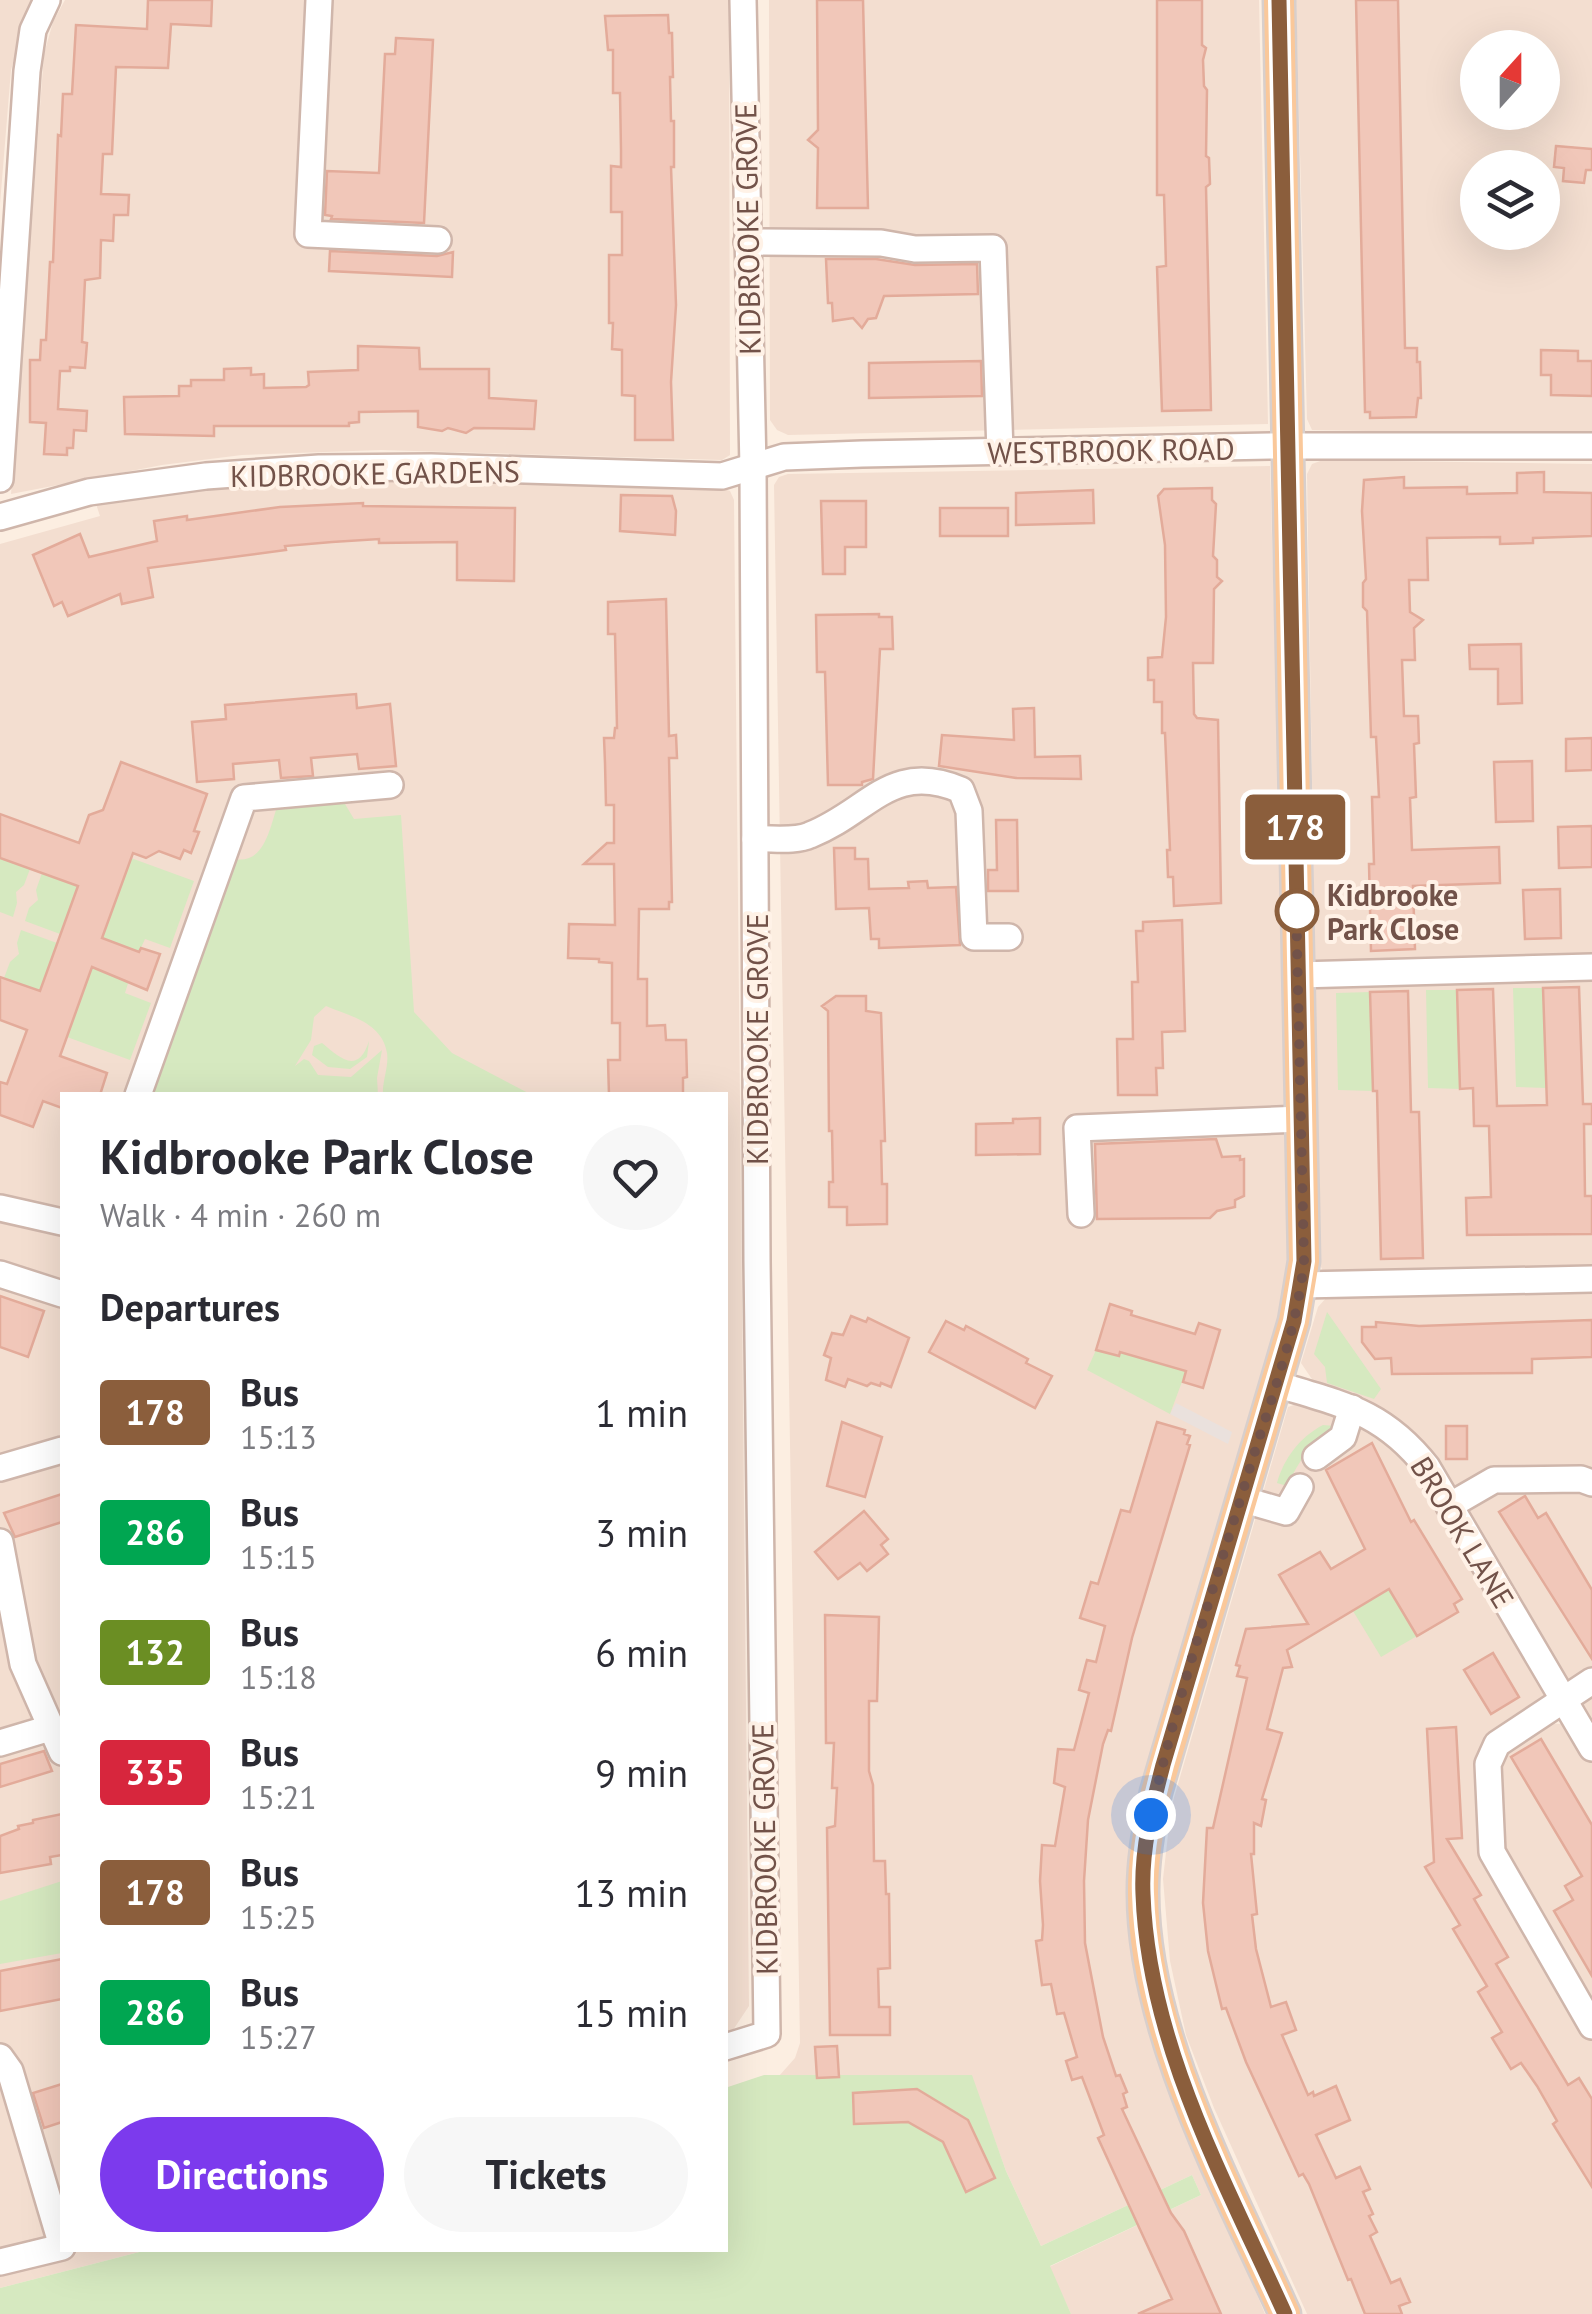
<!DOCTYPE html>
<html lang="en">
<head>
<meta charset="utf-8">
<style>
  body { margin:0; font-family:"PT Sans",sans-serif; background:#f7f7f7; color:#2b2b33; height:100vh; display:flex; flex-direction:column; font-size:38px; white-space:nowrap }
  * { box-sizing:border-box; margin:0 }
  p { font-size:32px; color:#7c7c81 }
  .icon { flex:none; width:55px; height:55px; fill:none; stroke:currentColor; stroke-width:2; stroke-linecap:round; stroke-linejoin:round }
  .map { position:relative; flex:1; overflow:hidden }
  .details { position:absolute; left:60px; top:1092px; width:668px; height:1160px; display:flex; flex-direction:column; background:#fff; border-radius:0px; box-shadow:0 10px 40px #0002 }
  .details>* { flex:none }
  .badge { padding:0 20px; border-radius:8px; font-size:35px; line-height:65px }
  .needle { width:65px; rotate:21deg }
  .controls { position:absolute; left:1460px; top:30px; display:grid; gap:20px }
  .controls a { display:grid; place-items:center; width:100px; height:100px; border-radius:50%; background:#fff; box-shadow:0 10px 40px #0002; font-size:50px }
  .you { position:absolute; width:50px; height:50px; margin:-25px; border:8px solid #fff; border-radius:50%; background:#1a73e8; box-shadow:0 0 0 15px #1a73e833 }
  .map>.badge { position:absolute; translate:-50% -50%; box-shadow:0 0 0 5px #fff }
  h2 { padding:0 40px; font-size:38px; line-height:90px }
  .round { display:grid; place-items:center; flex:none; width:105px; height:105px; border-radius:52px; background:#f7f7f7 }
  .summary { display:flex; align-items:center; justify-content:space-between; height:170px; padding:0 40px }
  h1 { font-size:48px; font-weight:800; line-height:75px }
  .cta { display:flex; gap:20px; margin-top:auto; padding:20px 40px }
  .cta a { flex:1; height:115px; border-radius:60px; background:#7c3aed; color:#fff; font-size:40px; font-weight:800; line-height:115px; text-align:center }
  .cta a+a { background:#f7f7f7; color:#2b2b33 }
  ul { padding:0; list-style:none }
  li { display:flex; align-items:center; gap:30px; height:120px; padding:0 40px }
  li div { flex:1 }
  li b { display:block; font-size:38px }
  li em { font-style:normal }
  li .badge { min-width:110px; font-weight:700; text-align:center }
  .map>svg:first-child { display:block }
  .residential { fill:#f3ded0; fill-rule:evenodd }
  .industrial { fill:#eae1dd }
  .green { fill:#d6e9c0 }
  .building { fill:#f1c7b9; stroke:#e3ab9a; stroke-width:2.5 }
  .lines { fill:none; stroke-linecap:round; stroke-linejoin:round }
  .minor-casing { stroke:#cfb6ab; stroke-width:30 }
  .major-casing { stroke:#d8cfcc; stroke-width:35 }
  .minor { stroke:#fff; stroke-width:25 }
  .major { stroke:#fac89a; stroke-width:30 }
  .line-casing { stroke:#fff; stroke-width:22 }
  .line { stroke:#8b5e3c; stroke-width:15 }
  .walk { stroke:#725249; stroke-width:10; stroke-dasharray:0 18 }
  .stop-dot { fill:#fff; stroke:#8b5e3c; stroke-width:5 }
  .labels { text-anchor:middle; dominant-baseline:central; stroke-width:8; stroke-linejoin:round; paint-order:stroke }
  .street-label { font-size:30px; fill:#725249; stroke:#fff2e7 }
  .stop-label { font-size:30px; font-weight:bold; fill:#725249; stroke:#fff2e7; text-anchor:start }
</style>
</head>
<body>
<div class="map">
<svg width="1592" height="2314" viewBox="0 0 1592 2314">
  <rect width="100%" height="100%" fill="#fceee1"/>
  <g class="residential">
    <polygon points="0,0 31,0 11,70 0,204"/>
    <polygon points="65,0 729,0 730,455 722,460 381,450 242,455 162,465 11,494 44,54 53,22"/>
    <polygon points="769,0 1259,0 1268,424 788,435 777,430 770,420"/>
    <path d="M 1296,0 L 1592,0 L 1592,435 L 1312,430 L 1307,419 ZM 1478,48 L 1542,48 L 1542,112 L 1478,112 ZM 1478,168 L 1542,168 L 1542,232 L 1478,232 Z"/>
    <polygon points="1323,460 1592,464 1592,1267 1331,1272 1323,1271 1320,1265 1307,474 1312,464"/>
    <polygon points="1270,466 1292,1247 1283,1311 1132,1911 1139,1990 1165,2071 1265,2314 1071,2314 1049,2267 1201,2195 1192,2175 1041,2246 1006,2171 971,2075 779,2076 795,2058 800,2043 774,485 779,477 788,474"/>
    <polygon points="430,478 721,488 730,491 734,500 749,2006 733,2030 725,2032 725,1095 62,1095 62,2250 147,2250 0,2288 0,544 100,516 96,504 204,489 317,479"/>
    <polygon points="1592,1292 1592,1725 1415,1438 1386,1412 1318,1388 1301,1363 1318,1307 1327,1297"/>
    <polygon points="1308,1400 1403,1447 1544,1675 1543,1697 1533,1712 1494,1735 1486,1852 1592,2038 1592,2314 1307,2314 1214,2108 1186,2035 1170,1961 1163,1879 1171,1808 1288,1407"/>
    <polygon points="1546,1723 1561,1724 1578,1735 1592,1758 1592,2002 1505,1853 1500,1760 1510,1743"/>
  </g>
  <polygon class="industrial" points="1176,1403 1232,1432 1228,1444 1170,1414"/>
  <g class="green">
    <path d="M 342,799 L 354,819 L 401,815 L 414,1012 L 452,1053 L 532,1095 L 383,1095 C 382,1081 389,1067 387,1053 C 382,1022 349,1016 326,1006 L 314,1017 L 311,1040 L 295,1066 L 304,1059 L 309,1061 L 318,1075 L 351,1077 L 382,1050 L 377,1078 L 378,1095 L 149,1095 L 234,859 C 266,865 270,825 279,801 Z"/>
    <polygon points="0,858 30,869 24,885 16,892 17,903 13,917 0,912"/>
    <polygon points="131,858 194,881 170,948 145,939 139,952 102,938"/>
    <polygon points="42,873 78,886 60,934 25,921 29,908 38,900 36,890"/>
    <polygon points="21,930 57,943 40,991 4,978 10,962 19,954 17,943"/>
    <polygon points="92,967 129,980 125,993 151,1003 130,1060 67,1037"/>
    <polygon points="1513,988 1543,988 1546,1088 1516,1087"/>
    <polygon points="1426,990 1457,990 1460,1089 1428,1088"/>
    <polygon points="1370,992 1373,1091 1338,1090 1336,993"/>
    <path d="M 369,1041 L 367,1057 L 350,1069 L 328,1067 L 312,1055 L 314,1046 L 322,1043 C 339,1057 358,1076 369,1041 Z"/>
    <polygon points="1327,1312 1381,1389 1374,1399 1327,1383 1325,1367 1314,1354"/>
    <polygon points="1096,1350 1118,1356 1120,1351 1186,1371 1170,1414 1087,1370"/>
    <path d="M 1323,1425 L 1335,1426 L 1333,1433 C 1307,1445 1300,1461 1287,1486 L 1277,1483 C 1284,1458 1300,1437 1323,1425 Z"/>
    <polygon points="1389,1589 1417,1636 1381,1657 1353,1611"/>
    <polygon points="62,1881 62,1953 0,1964 0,1901"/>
    <polygon points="764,2075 972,2075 1006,2171 1041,2246 1192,2175 1201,2195 1050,2266 1071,2314 0,2314 0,2288 147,2250 725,2250 725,2088"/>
  </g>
  <g class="building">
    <polygon points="148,0 212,0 211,26 171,24 168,68 116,67 112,154 103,154 101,194 129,195 128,215 114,215 113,241 101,240 100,278 85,280 82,342 87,343 85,368 70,367 70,371 60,371 58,409 87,411 86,431 74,430 73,448 67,448 67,455 44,454 46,423 30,422 30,360 40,360 41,340 46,340 50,262 53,262 58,135 61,136 63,94 72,94 76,25 147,29"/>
    <polygon points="817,0 863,0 868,208 817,208 818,148 808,140 818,130"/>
    <polygon points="1157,0 1202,0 1202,45 1206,48 1203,60 1204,86 1207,90 1206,156 1209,158 1210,184 1206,187 1211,410 1162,411 1157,267 1166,266 1164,195 1157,195"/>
    <polygon points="1356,0 1398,0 1405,348 1417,348 1417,362 1420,362 1421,398 1418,398 1416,417 1370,418 1370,412 1365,412"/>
    <polygon points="668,15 669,33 672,33 673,77 670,77 671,121 674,121 674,167 671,167 676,305 671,382 673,440 635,440 635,396 622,395 622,350 612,349 613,323 609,323 609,255 622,255 622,212 611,212 611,166 621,167 621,150 620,93 613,93 613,50 608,50 605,16"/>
    <polygon points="396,38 433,40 424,223 331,219 332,216 325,215 327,171 379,173 385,54 395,54"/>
    <polygon points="1556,146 1592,149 1592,170 1586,170 1584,183 1563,181 1564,168 1554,167"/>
    <polygon points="330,251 437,256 453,252 452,277 329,271"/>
    <polygon points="826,259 876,259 915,265 977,264 978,294 884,296 876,318 868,319 862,328 853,318 833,321 832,303 828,303"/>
    <polygon points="358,346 419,348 420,369 489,369 489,398 536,401 534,429 474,428 466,433 448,428 442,431 418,427 418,411 359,412 359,422 349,423 349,426 214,426 214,436 125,434 124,397 179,396 179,386 191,386 191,380 224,380 224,369 251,368 251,375 264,374 264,388 306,387 309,385 308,372 358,370"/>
    <polygon points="1541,350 1578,351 1578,361 1592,361 1592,396 1551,395 1551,375 1541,375"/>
    <polygon points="981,361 982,396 869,398 869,363"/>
    <polygon points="1544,472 1544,492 1592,493 1592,536 1533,538 1533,543 1500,544 1500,537 1427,538 1428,580 1409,580 1410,612 1423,620 1414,628 1415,660 1402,660 1404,716 1418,716 1419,743 1414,744 1416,797 1410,798 1412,850 1499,847 1500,883 1413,886 1415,949 1371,951 1369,864 1374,864 1372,797 1379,797 1376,737 1371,737 1367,611 1363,607 1363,583 1366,579 1362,511 1364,480 1404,477 1404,488 1467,487 1467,494 1517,493 1517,473"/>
    <polygon points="1212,488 1212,500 1216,504 1213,556 1217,560 1217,577 1222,581 1214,589 1213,663 1193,663 1194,714 1197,718 1218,720 1221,903 1174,906 1173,877 1168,877 1167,850 1170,850 1165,733 1162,733 1162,702 1154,702 1154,680 1148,680 1148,658 1162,657 1166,617 1165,545 1158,496 1164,489"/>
    <polygon points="1093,490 1094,523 1016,525 1016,493"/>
    <polygon points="621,495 672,496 676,511 675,535 620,531"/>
    <polygon points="821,501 866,501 866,547 845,547 845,574 823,574"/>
    <polygon points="363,503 363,506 515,508 514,581 457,580 457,542 379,543 379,539 332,542 285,546 286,550 148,568 153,597 122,604 120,594 68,616 62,602 54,606 33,555 80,534 89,557 157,541 154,521 187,516 187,520 280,507"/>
    <rect x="940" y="508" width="68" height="28"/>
    <polygon points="666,599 669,736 676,735 677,758 669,758 672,902 669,902 669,909 639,909 638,979 647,979 647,1026 665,1025 666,1040 686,1040 687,1077 683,1078 683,1095 609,1095 608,1060 620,1060 620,1023 612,1023 612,963 599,962 599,959 568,958 569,924 615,925 614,864 584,864 607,843 614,843 614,805 606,805 605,763 604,738 614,738 615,728 617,728 615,634 608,634 608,602"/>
    <polygon points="879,614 879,617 892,617 893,649 880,649 873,779 862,782 862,785 828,785 825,672 817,672 816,615"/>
    <polygon points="1521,644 1522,703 1498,704 1498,669 1470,669 1469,645"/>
    <polygon points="356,694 357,708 390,704 396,766 359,769 357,754 311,758 313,776 281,778 279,760 233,764 234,779 197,782 192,722 226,719 225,705"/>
    <polygon points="1034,708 1035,757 1080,756 1081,779 1016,778 939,766 942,735 1014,740 1013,709"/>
    <polygon points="1592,738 1592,770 1566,771 1566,739"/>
    <polygon points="1532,761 1533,821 1496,822 1494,762"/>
    <polygon points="121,762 207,794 194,831 199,832 191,853 184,850 180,859 159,851 146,858 133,853 102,938 139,952 141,948 160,954 151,979 147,990 92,967 60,1056 107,1073 100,1095 62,1095 62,1108 43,1101 33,1127 0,1115 0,1082 7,1084 27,1030 0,1020 0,977 40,991 78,886 0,858 0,814 79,843 89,815 103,810"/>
    <polygon points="996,820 1017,820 1018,891 988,891 988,870 997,870"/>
    <polygon points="1592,826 1592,867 1559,868 1558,827"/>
    <polygon points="834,848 855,848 855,859 868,859 869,889 909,888 908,882 927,881 928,888 956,887 960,945 879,948 879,939 871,939 869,908 836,909"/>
    <polygon points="1560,889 1561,938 1525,939 1523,890"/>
    <polygon points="1182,920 1185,1031 1162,1032 1163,1068 1156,1068 1157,1095 1118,1095 1117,1039 1133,1039 1132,982 1138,982 1136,931 1143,931 1143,922"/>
    <polygon points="1579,987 1583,1104 1592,1104 1592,1124 1584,1124 1585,1196 1592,1196 1592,1234 1467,1235 1466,1198 1491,1197 1489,1126 1474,1126 1473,1088 1460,1089 1457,990 1493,989 1497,1106 1547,1105 1543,988"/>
    <polygon points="1408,991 1411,1112 1419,1112 1423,1258 1381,1259 1377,1091 1373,1091 1370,992"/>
    <polygon points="836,996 866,996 866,1011 881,1013 885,1141 881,1141 882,1184 887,1184 887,1224 847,1225 847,1207 829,1207 829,1182 833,1182 832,1131 829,1131 828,1011 822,1006"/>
    <polygon points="1040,1118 1040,1154 976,1155 976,1124 1013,1123 1013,1119"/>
    <polygon points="1216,1139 1222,1157 1240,1156 1240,1160 1244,1159 1244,1196 1235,1200 1235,1207 1217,1211 1210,1218 1097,1219 1095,1144"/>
    <polygon points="0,1296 44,1311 28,1357 0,1347"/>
    <polygon points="1110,1304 1132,1311 1131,1315 1195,1334 1199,1323 1220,1330 1203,1388 1183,1382 1186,1371 1120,1352 1119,1356 1096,1350"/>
    <polygon points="851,1316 866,1322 868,1318 909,1338 891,1387 881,1383 880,1386 871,1383 867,1386 848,1379 845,1387 826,1380 831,1358 824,1355 832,1333 843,1335"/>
    <polygon points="1592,1320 1592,1357 1532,1359 1532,1373 1392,1374 1391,1358 1375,1359 1362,1342 1362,1327 1376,1327 1376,1322 1419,1326"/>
    <polygon points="946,1321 964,1330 966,1326 1028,1359 1026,1363 1052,1376 1035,1408 929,1352"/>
    <polygon points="842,1422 882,1437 865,1497 827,1486"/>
    <polygon points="1157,1422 1185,1430 1184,1434 1190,1436 1187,1444 1190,1445 1132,1638 1111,1731 1108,1730 1103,1744 1088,1820 1084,1881 1085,1943 1103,2037 1116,2076 1120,2075 1127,2092 1123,2094 1127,2107 1122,2109 1171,2213 1184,2231 1221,2314 1138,2314 1172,2299 1098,2138 1104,2135 1082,2077 1072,2080 1066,2061 1077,2057 1064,2013 1057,2014 1051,1984 1042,1985 1036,1941 1042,1940 1043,1925 1040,1881 1042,1845 1055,1846 1065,1787 1054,1783 1058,1749 1074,1750 1089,1693 1079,1690 1087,1660 1096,1662 1105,1626 1080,1618 1091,1582 1098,1584 1121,1510 1130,1512"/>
    <rect x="1446" y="1426" width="21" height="33"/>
    <polygon points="1372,1443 1411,1522 1414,1520 1462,1599 1454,1604 1458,1612 1417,1636 1389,1589 1287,1650 1292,1667 1283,1668 1267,1729 1282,1733 1262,1799 1266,1800 1261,1826 1254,1823 1254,1854 1251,1854 1257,1914 1252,1915 1256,1949 1271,2007 1286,2002 1296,2030 1282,2035 1308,2095 1313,2092 1314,2096 1336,2086 1350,2120 1316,2135 1336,2178 1360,2167 1370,2189 1363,2192 1373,2214 1369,2216 1377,2232 1370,2236 1391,2283 1400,2279 1410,2302 1399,2306 1402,2314 1365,2314 1351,2279 1348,2280 1309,2184 1303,2174 1299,2176 1246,2062 1226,2008 1222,2009 1208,1951 1203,1903 1207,1828 1213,1828 1247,1678 1237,1676 1240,1666 1236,1665 1246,1629 1308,1624 1279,1575 1320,1552 1331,1569 1365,1549 1326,1470"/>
    <polygon points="62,1494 62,1522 15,1537 4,1513"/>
    <polygon points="1525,1496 1538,1518 1546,1513 1592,1590 1592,1659 1499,1512"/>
    <polygon points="864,1511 888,1539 881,1545 888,1554 867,1571 860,1563 838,1579 815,1552"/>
    <polygon points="825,1615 879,1617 877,1701 869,1701 869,1771 873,1785 874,1861 885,1861 886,1894 889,1894 890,1968 878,1969 879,2007 890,2007 890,2035 830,2035 827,1828 835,1826 837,1788 832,1788 834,1743 826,1743"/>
    <polygon points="1493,1653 1519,1697 1491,1714 1464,1670"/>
    <polygon points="1456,1727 1462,1838 1447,1839 1481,1895 1474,1899 1508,1957 1496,1964 1568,2085 1579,2078 1592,2099 1592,2187 1553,2124 1557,2121 1537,2086 1521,2063 1511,2069 1492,2038 1502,2032 1478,1992 1487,1986 1453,1929 1460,1925 1425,1867 1434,1862 1427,1729"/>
    <polygon points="1541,1739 1592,1825 1592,1976 1554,1911 1573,1900 1565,1886 1582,1876 1511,1757"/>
    <polygon points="44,1751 52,1771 0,1787 0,1764"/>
    <polygon points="62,1814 62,1855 50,1857 51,1864 0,1873 0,1836 19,1829 18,1826 33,1823 33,1820"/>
    <polygon points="62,1959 62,1999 0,2011 0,1971"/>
    <polygon points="837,2046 839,2077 817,2078 815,2047"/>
    <polygon points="62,2084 62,2122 44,2128 33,2093"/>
    <polygon points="917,2089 968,2120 995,2178 966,2192 943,2142 908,2122 854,2124 853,2093"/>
  </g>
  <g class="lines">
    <g class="minor-casing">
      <g id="minor">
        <polyline points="319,0 308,234 438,240"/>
        <polyline points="747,242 881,243 915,249 993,248 1000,452"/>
        <polyline points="0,479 27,71 33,30 47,0"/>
        <polyline points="0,517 89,492 206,476 319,468 431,467 722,476 784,457 862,454 1270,446 1592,446"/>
        <path d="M 755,839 C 771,838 795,842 810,835 C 869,812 891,760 961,790 L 969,811 L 974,937 L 1009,937"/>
        <polyline points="1298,975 1592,967"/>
        <polyline points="138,1095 244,798 390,785"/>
        <polyline points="0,1208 62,1222"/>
        <polyline points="1081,1214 1077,1128 1301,1119"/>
        <polyline points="0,1274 62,1294"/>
        <polyline points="1301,1285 1592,1279"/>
        <path d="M 1276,1384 C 1341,1404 1383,1411 1427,1467 L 1592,1748"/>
        <polyline points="1316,1457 1343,1437 1352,1408"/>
        <polyline points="0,1468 62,1450"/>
        <polyline points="1241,1499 1286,1512 1300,1487"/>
        <polyline points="1449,1506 1494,1480 1581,1479 1592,1483"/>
        <polyline points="0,1542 23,1664 62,1752"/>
        <polyline points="1592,1681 1497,1744 1488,1764 1492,1852 1592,2026"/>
        <polyline points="0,1743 50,1728"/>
        <polyline points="725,2047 767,2034 757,1261 753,468 743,0"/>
        <polyline points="0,2057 10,2071 62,2246"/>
        <polyline points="0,2262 62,2247"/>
      </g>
    </g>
    <g class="major-casing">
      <path id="major" d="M 1279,0 L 1304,1261 L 1294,1321 L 1156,1792 C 1149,1824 1143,1857 1143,1890 C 1142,2032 1228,2187 1285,2314"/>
    </g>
    <use href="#minor" class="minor"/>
    <use href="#major" class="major"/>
  </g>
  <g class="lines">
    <g class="line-casing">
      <path id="line" d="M 1279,0 L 1304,1261 L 1294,1321 L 1163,1765 C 1152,1807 1141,1850 1143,1894 C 1148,2043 1225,2181 1285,2314"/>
    </g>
    <use href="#line" class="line"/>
    <path class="walk" d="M 1151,1815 C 1177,1696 1217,1578 1252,1461 C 1272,1396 1297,1330 1304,1261 L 1296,899 L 1297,911"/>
  </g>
  <circle class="stop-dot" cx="1297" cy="911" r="20"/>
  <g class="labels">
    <g class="street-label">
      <text transform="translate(747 229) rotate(-91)">KIDBROOKE GROVE</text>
      <text transform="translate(1111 450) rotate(-1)">WESTBROOK ROAD</text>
      <text transform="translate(375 473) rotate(-1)">KIDBROOKE GARDENS</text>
      <text transform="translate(756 1039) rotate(-90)">KIDBROOKE GROVE</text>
      <text transform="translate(1463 1532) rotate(59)">BROOK LANE</text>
      <text transform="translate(764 1849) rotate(-91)">KIDBROOKE GROVE</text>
    </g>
    <g class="stop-label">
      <text x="1327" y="894">Kidbrooke<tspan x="1327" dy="34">Park Close</tspan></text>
    </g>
  </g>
</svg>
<div class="controls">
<a><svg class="needle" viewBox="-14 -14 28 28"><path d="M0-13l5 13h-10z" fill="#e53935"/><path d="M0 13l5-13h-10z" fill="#7c7c81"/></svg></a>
<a><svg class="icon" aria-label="layers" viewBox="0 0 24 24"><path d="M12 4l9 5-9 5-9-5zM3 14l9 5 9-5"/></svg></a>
</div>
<div class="you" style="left:1151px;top:1815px"></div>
<b class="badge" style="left:1295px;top:827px;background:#8b5e3c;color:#fff">178</b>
<section class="details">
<div class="summary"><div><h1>Kidbrooke Park Close</h1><p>Walk · 4 min · 260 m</p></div><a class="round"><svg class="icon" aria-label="heart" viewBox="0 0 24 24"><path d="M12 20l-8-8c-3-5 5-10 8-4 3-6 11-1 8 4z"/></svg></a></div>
<h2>Departures</h2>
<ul>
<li><span class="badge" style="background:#8b5e3c;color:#fff">178</span><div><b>Bus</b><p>15:13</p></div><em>1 min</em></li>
<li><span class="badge" style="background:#00a651;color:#fff">286</span><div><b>Bus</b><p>15:15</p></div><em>3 min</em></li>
<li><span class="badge" style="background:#6b8e23;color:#fff">132</span><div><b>Bus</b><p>15:18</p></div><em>6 min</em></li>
<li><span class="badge" style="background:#d7263d;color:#fff">335</span><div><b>Bus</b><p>15:21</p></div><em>9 min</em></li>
<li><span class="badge" style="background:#8b5e3c;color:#fff">178</span><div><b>Bus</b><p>15:25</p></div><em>13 min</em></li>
<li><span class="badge" style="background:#00a651;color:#fff">286</span><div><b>Bus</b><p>15:27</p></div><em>15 min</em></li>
</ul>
<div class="cta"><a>Directions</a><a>Tickets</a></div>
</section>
</div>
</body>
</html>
